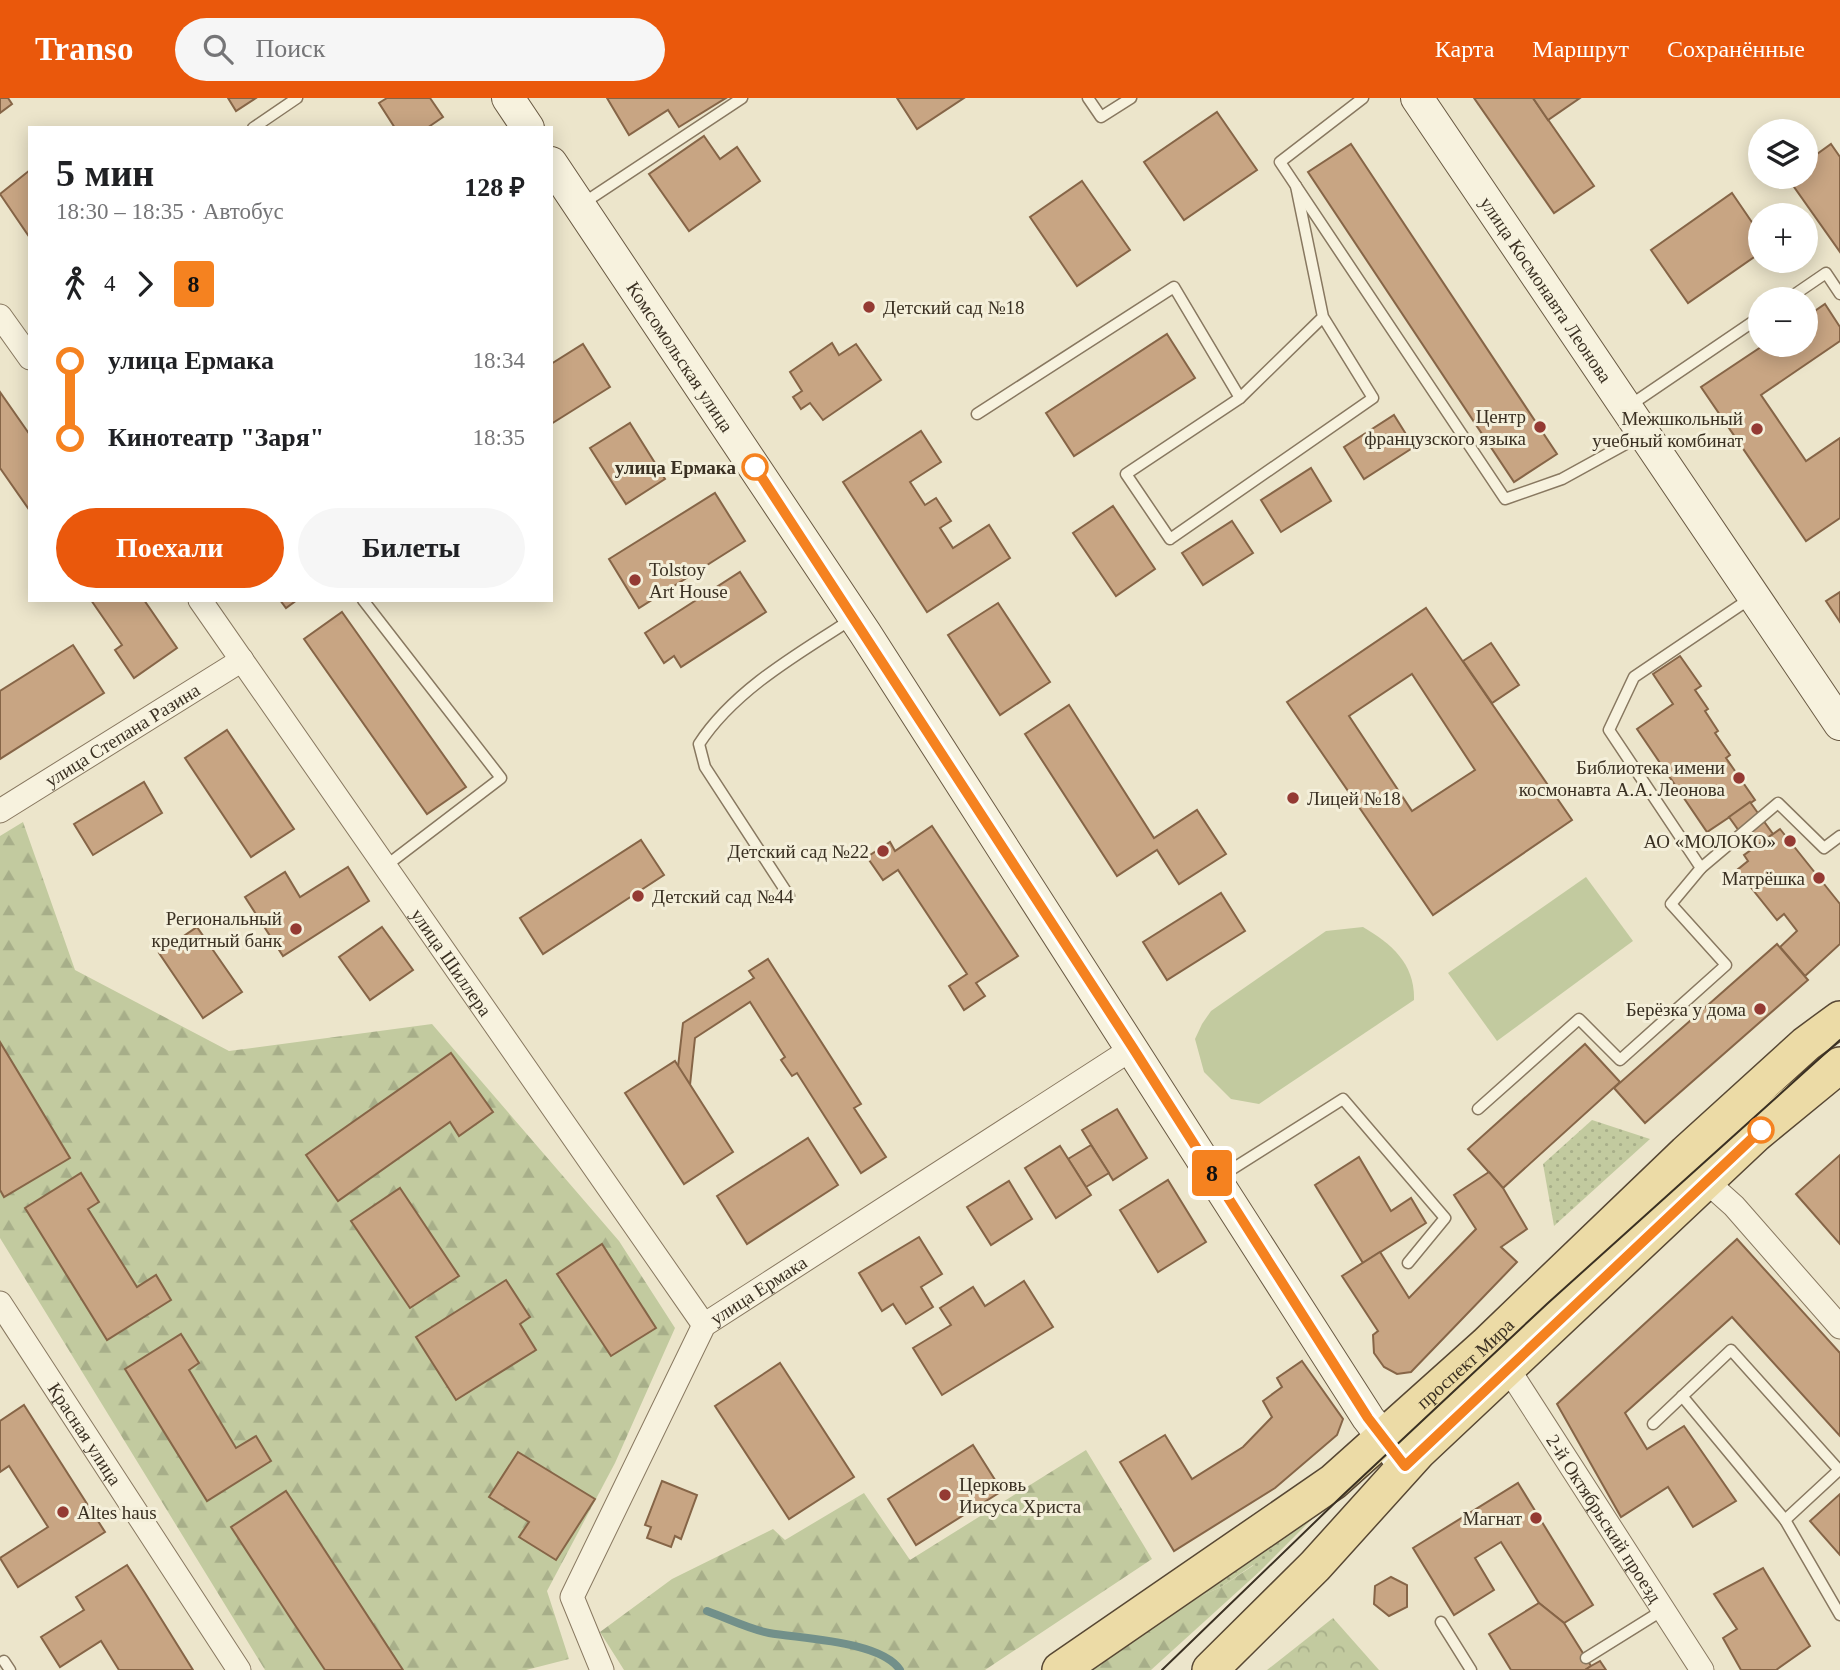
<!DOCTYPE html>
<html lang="ru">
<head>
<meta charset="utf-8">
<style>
  body { margin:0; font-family:"Times New Roman",serif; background:#f6f6f6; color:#202124; height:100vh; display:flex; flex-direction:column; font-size:26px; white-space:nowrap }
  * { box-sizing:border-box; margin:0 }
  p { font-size:23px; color:#757577 }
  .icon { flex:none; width:38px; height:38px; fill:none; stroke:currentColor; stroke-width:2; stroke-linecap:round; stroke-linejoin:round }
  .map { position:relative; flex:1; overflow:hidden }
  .panel { position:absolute; left:28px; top:28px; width:525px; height:476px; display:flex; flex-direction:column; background:#fff; border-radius:0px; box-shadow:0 4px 18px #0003 }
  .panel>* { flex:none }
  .badge { padding:0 14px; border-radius:5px; font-size:24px; line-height:46px }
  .buttons { position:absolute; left:1748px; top:21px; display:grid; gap:14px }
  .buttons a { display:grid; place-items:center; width:70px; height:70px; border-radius:50%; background:#fff; box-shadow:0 4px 18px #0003; font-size:35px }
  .map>.badge { position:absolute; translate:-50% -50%; box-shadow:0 0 0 4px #fff }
  .legs { display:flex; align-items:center; gap:10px; height:77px; padding:0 28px; font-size:23px }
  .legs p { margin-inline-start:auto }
  .summary { display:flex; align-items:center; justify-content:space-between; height:119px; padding:0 28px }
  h1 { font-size:38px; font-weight:700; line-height:52px }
  .primary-button { display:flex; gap:14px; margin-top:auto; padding:14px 28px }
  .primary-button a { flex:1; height:80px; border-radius:42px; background:#ea580c; color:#fff; font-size:28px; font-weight:700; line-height:80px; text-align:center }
  .primary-button a+a { background:#f6f6f6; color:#202124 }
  ul { padding:0 28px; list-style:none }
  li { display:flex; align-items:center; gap:24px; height:77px; font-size:26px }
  li i { display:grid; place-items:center; width:10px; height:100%; margin:0 9px; background:currentColor }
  li i::after { content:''; width:18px; height:18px; margin:-9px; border:5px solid; border-radius:50%; background:#fff }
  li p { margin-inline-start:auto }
  li:first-child i { background:linear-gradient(#0000 50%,currentColor 0) }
  li:last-child i { background:linear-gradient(currentColor 50%,#0000 0) }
  header { display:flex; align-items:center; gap:42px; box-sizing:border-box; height:98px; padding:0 35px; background:#ea580c; color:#fff }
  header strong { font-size:33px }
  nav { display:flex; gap:38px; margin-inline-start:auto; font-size:24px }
  .search { width:490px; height:63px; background:#f6f6f6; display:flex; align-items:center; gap:18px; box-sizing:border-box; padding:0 24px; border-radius:38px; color:#757577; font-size:26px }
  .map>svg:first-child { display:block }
  .grass { fill:url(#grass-dots) }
  .forest { fill:url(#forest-firs) }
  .park { fill:url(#park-crowns) }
  .pitch { fill:#c2ca9f }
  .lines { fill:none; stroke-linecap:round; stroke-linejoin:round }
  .stream { stroke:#72908a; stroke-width:8 }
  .building { fill:#c8a583; stroke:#866547; stroke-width:2; fill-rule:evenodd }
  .lane-casing { stroke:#887860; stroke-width:13 }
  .street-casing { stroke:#887860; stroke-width:25 }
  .secondary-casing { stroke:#6a5a43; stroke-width:34 }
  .primary-casing { stroke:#574733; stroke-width:38 }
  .lane { stroke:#f7f2de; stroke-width:10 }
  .street { stroke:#f7f2de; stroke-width:23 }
  .secondary { stroke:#f7f2de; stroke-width:32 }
  .primary { stroke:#ecdba6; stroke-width:35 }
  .tram { stroke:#3a3022; stroke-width:2 }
  .line-1-casing { stroke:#fff; stroke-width:16 }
  .line-1 { stroke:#f58220; stroke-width:10 }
  .poi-dot { fill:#943a33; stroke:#f4efda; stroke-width:2.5 }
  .stop-1-dot { fill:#fff; stroke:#f58220; stroke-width:3.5 }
  .labels { text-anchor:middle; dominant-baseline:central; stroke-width:6; stroke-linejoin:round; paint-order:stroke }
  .street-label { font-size:19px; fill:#3a3022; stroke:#f4efda }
  .poi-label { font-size:19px; fill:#3a3022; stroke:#f4efda; text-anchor:end }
  .stop-label { font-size:19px; font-weight:bold; fill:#3a3022; stroke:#f4efda; text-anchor:end }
</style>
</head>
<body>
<header>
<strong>Transo</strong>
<div class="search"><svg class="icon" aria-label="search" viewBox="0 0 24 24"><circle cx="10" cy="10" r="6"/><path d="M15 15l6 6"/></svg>Поиск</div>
<nav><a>Карта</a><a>Маршрут</a><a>Сохранённые</a></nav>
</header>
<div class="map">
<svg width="1840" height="1572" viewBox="0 0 1840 1572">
  <defs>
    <pattern id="grass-dots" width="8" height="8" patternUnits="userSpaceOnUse" patternTransform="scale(1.75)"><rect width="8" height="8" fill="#c2ca9f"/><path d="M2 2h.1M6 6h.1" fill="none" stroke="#a7ae89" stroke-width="1.8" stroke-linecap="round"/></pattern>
    <pattern id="forest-firs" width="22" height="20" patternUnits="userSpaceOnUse" patternTransform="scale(1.75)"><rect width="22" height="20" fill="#c2ca9f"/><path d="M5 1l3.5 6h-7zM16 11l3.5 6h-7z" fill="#a7ae89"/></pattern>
    <pattern id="park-crowns" width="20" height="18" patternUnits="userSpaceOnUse" patternTransform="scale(1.75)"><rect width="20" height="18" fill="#c2ca9f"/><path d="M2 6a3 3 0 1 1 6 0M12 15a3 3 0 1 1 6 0" fill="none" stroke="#a7ae89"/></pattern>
  </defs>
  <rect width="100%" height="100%" fill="#ece5cb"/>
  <g class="grass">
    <polygon points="1592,1022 1650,1041 1554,1128 1543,1066"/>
    <polygon points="1330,1403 1259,1474 1253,1467 1221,1489 1187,1504"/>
  </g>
  <g class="forest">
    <polygon points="23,724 75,872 229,953 432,926 619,1143 675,1230 615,1365 547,1493 569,1561 526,1572 265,1572 0,1140 0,738"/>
    <polygon points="1086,1352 1152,1461 985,1572 624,1572 600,1534 672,1481 773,1431 785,1442 864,1395 910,1462"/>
    <polygon points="1254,1467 1259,1474 1151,1572 1091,1572 1187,1504 1221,1489"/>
  </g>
  <polygon class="park" points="1333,1520 1379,1572 1267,1572"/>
  <g class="pitch">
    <polygon points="1586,779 1633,843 1497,943 1448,875"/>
    <path d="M 1363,829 C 1392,846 1415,866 1414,902 L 1259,1006 L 1231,1001 L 1204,974 L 1195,941 L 1202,926 L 1211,913 L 1326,833 Z"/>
  </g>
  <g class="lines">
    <path class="stream" d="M 707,1513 C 727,1520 748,1531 769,1535 C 803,1541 881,1543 900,1572"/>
  </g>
  <g class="building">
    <polygon points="0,0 8,0 12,6 0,15"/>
    <polygon points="228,0 256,0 236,13"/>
    <polygon points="387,0 430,0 443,19 427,30 395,30 379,5"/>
    <polygon points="607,0 726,0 679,29 668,12 629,37"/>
    <polygon points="897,0 964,0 917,31"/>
    <polygon points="1474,0 1533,0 1594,88 1554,115"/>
    <polygon points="1533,0 1580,0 1548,22"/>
    <polygon points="1217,14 1257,72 1184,122 1144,64"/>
    <polygon points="704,38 720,61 737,49 760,83 689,133 649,76"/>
    <polygon points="1351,46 1557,356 1514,384 1308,74"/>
    <polygon points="1831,46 1840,59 1840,154 1787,79 1806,79 1806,64"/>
    <polygon points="30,72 30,140 0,96"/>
    <polygon points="1082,83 1130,152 1077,188 1030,119"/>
    <polygon points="1732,95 1760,136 1760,155 1688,205 1651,152"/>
    <polygon points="1825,206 1840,229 1840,243 1761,297 1806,363 1840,340 1840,420 1806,443 1701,289 1764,247 1806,247 1806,219"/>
    <polygon points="1167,236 1195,280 1074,358 1046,315"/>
    <polygon points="832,245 839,257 856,246 881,282 823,322 810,305 801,311 793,299 802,293 790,274"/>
    <polygon points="583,246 610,289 551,326 551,266"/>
    <polygon points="0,294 30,337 30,413 0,370"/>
    <polygon points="1394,317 1414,349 1364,381 1344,349"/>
    <polygon points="630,325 665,381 626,406 590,350"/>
    <polygon points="921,333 941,364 910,384 925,407 936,400 951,423 940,430 953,450 989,427 1010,460 927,514 843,384"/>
    <polygon points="1311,370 1331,403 1281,434 1261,402"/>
    <polygon points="715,395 745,443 639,510 609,461"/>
    <polygon points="1113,408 1155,471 1116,498 1073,435"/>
    <polygon points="1232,423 1253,455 1203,487 1182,455"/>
    <polygon points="740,474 766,514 681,569 674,558 664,565 645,535"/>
    <polygon points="1840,494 1840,524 1826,503"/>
    <polygon points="91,502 144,502 177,550 134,580 115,552 122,547"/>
    <polygon points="280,502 297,502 286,510"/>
    <polygon points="998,505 1050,584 1000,617 948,537"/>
    <path d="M 1426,510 L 1572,722 L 1433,817 L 1287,604 ZM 1412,576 L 1475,672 L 1412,713 L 1349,618 Z"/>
    <polygon points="342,514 466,689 427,716 304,541"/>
    <polygon points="1491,545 1519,587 1492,605 1463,563"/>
    <polygon points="73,547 104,595 0,661 0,593"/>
    <polygon points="1680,558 1701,588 1695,592 1708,611 1705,613 1718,633 1715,635 1730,657 1726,660 1755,702 1707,734 1637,631 1673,606 1653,576"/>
    <polygon points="1069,607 1154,740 1197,712 1226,756 1179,786 1157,752 1117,778 1025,636"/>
    <polygon points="227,632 294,731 251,759 185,660"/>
    <polygon points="144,684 162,715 93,757 74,726"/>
    <polygon points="1750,704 1773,736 1752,751 1729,719"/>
    <polygon points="932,728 1018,858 976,885 985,898 964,912 949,888 967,876 898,772 883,782 867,759 890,744 895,753"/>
    <polygon points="1780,731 1840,806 1840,846 1805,878 1780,849 1797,833 1784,816 1777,822 1737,772 1748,763 1744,757"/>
    <polygon points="641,742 664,777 543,856 520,820"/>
    <polygon points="348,769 369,803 283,858 245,799 285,774 300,799"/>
    <polygon points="1221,795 1245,833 1167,882 1143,844"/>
    <polygon points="197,829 242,894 203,920 159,855"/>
    <polygon points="382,829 413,872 370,902 339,859"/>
    <polygon points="1777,846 1808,882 1645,1025 1614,990"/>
    <polygon points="768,861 861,1006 854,1010 886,1059 861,1075 797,975 792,978 781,962 785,959 750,904 695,940 690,987 678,969 683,925 754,880 749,873"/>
    <polygon points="0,944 70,1060 4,1099 0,1092"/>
    <polygon points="1585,946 1620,984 1503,1090 1468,1051"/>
    <polygon points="451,955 493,1014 459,1038 450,1024 338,1103 306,1057"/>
    <polygon points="675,963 733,1054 684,1086 625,995"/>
    <polygon points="1117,1011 1147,1060 1113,1082 1082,1032"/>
    <polygon points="808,1040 838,1087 747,1146 717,1098"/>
    <polygon points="1091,1047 1109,1075 1086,1089 1068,1061"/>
    <polygon points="1060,1048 1091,1097 1056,1120 1025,1070"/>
    <polygon points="1840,1057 1840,1146 1796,1096"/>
    <polygon points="1359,1059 1391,1113 1411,1100 1426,1125 1363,1165 1315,1087"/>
    <polygon points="1489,1074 1503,1090 1527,1131 1501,1149 1517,1164 1411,1274 1397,1276 1384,1269 1374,1255 1373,1237 1378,1233 1342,1178 1380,1154 1409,1200 1476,1131 1454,1097"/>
    <polygon points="81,1075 99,1104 88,1111 137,1189 156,1177 171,1202 107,1242 25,1110"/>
    <polygon points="1168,1082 1206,1144 1158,1174 1120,1112"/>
    <polygon points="1009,1083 1032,1121 991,1147 967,1109"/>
    <polygon points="400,1090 459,1178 410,1210 351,1123"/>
    <polygon points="919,1139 942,1176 921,1189 933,1209 906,1226 893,1206 882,1213 859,1175"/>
    <polygon points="1737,1141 1840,1255 1840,1338 1732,1219 1625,1315 1647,1351 1684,1328 1736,1403 1693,1429 1668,1389 1621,1419 1557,1306"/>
    <polygon points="602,1146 656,1230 611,1258 557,1176"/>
    <polygon points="506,1182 530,1219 520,1226 536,1252 456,1302 416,1239"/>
    <polygon points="1024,1183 1053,1229 942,1297 913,1250 951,1227 940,1210 973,1189 985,1208"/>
    <polygon points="181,1236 199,1265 189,1272 236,1350 256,1338 271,1363 207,1403 125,1271"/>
    <polygon points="1302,1263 1343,1321 1337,1337 1275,1390 1174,1453 1120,1364 1165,1337 1192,1381 1243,1349 1272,1319 1263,1303 1282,1289 1277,1280"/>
    <polygon points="780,1265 854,1379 789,1421 715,1308"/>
    <polygon points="24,1307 105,1434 18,1489 0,1460 48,1429 9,1368 0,1374 0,1323"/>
    <polygon points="973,1347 1002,1393 916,1447 888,1401"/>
    <polygon points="518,1354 595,1401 556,1462 519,1439 529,1424 489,1399"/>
    <polygon points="662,1383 697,1397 681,1441 675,1438 671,1449 647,1440 651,1429 645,1427"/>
    <polygon points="1518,1385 1593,1507 1564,1525 1539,1505 1501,1444 1475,1460 1494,1492 1454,1517 1413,1450"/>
    <polygon points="286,1393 403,1572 325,1572 293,1524 231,1429"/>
    <polygon points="1840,1396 1840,1457 1810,1423"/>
    <polygon points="127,1467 145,1495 193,1572 119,1572 101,1543 60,1569 41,1539 84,1512 76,1499"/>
    <polygon points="1763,1470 1810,1548 1776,1572 1741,1572 1723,1540 1737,1531 1714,1496"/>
    <polygon points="1391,1479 1407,1487 1407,1509 1389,1518 1374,1506 1375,1488"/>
    <polygon points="1539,1505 1564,1525 1591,1568 1585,1572 1511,1572 1489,1536"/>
    <polygon points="1600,1563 1606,1572 1585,1572 1591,1568"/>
  </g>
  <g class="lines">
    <g class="lane-casing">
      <g id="lane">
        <polyline points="1088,0 1101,19 1131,0"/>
        <polyline points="1363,0 1280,64 1505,401 1562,381 1642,337"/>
        <polyline points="253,30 297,0"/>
        <polyline points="1296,88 1323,219 1240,300 1126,376 1170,441 1373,300 1323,219"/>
        <polyline points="582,106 742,0"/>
        <polyline points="1788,201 1826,175 1840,196"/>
        <polyline points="1629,308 1760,219"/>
        <polyline points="977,316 1174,189 1240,300"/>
        <polyline points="363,502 501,680 387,767"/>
        <polyline points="1701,770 1778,705 1824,750 1840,738"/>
        <path d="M 789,798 L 705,669 L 699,646 C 734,592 799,555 852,521"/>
        <polyline points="1478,1011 1579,921 1620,962 1726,867 1671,806 1701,770 1609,632 1634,579 1751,500"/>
        <polyline points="1218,1080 1343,1001 1445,1120 1408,1165"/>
        <polyline points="1682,1298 1785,1422 1840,1517"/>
        <polyline points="1653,1326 1731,1252 1839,1372 1785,1422"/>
        <polyline points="1441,1524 1471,1572"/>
        <polyline points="1586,1560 1663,1512"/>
        <polyline points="4,1563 10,1572"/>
      </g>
    </g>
    <g class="street-casing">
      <g id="street">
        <polyline points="0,218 30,260"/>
        <path id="s1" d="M 200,502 L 704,1227"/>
        <path id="s2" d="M 0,713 L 242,562"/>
        <polyline points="1706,1083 1734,1108 1840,1229"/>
        <path id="s3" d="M 0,1205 L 239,1572"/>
        <path id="s4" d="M 1507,1269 L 1702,1572"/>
        <path id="s5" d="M 602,1572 L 572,1499 L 704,1227 L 1133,950"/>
      </g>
    </g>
    <g class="secondary-casing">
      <g id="secondary">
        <polyline points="508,0 528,30"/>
        <path id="s6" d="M 1417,0 L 1840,626"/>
        <path id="s7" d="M 551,65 L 865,535 L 1368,1320 L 1398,1359"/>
      </g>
    </g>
    <g class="primary-casing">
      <g id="primary">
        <path id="s8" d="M 1060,1572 L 1333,1384 L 1486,1247 L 1686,1055 L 1806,946 L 1840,921"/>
        <polyline points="1210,1572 1315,1468 1418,1354 1756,1036 1840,967"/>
      </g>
    </g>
    <use href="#lane" class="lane"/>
    <use href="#street" class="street"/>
    <use href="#secondary" class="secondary"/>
    <use href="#primary" class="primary"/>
    <polyline class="tram" points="1162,1572 1343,1397 1548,1205 1840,942"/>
  </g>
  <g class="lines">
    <g class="line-1-casing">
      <polyline id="line-1" points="755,369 1133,950 1368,1320 1405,1368 1761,1032"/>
    </g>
    <use href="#line-1" class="line-1"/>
  </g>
  <g class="poi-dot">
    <circle cx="869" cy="209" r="7"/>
    <circle cx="1540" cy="329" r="7"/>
    <circle cx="1757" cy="331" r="7"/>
    <circle cx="635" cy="482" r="7"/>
    <circle cx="1739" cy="680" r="7"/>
    <circle cx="1293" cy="700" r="7"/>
    <circle cx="1790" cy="743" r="7"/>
    <circle cx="883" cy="753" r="7"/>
    <circle cx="1819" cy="780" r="7"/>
    <circle cx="638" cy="798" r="7"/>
    <circle cx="296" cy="831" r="7"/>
    <circle cx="1760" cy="911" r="7"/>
    <circle cx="945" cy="1397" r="7"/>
    <circle cx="63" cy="1414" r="7"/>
    <circle cx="1536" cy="1420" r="7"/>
  </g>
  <g class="stop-1-dot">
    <circle cx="755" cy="369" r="12"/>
    <circle cx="1761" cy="1032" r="12"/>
  </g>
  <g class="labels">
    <g class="street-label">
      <text stroke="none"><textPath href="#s6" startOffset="231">улица Космонавта Леонова</textPath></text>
      <text stroke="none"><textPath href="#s7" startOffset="233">Комсомольская улица</textPath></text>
      <text stroke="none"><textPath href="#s2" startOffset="144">улица Степана Разина</textPath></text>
      <text stroke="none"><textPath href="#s1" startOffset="441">улица Шиллера</textPath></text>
      <text stroke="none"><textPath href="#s5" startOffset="446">улица Ермака</textPath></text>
      <text stroke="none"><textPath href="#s8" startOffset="509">проспект Мира</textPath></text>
      <text stroke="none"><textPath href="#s3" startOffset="156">Красная улица</textPath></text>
      <text stroke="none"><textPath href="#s4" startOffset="180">2-й Октябрьский проезд</textPath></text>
    </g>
    <g class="poi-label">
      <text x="883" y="209" text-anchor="start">Детский сад №18</text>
      <text x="1526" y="318">Центр<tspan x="1526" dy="22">французского языка</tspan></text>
      <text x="1743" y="320">Межшкольный<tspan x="1743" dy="22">учебный комбинат</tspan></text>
      <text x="649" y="471" text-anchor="start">Tolstoy<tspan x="649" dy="22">Art House</tspan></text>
      <text x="1725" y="669">Библиотека имени<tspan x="1725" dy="22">космонавта А.А. Леонова</tspan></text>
      <text x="1307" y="700" text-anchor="start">Лицей №18</text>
      <text x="1776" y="743">АО «МОЛОКО»</text>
      <text x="869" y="753">Детский сад №22</text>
      <text x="1805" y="780">Матрёшка</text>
      <text x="652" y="798" text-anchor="start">Детский сад №44</text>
      <text x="282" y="820">Региональный<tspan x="282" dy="22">кредитный банк</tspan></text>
      <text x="1746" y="911">Берёзка у дома</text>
      <text x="959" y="1386" text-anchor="start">Церковь<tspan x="959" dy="22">Иисуса Христа</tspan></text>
      <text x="77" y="1414" text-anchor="start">Altes haus</text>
      <text x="1522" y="1420">Магнат</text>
    </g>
    <g class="stop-label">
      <text x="736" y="369">улица Ермака</text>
    </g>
  </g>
</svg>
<div class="buttons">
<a><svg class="icon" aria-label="layers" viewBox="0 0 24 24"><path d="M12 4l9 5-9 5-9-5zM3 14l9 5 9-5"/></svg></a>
<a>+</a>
<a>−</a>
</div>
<b class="badge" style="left:1212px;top:1075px;background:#f58220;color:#111">8</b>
<section class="panel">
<div class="summary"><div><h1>5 мин</h1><p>18:30 – 18:35 · Автобус</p></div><b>128 ₽</b></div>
<div class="legs"><svg class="icon" aria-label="walk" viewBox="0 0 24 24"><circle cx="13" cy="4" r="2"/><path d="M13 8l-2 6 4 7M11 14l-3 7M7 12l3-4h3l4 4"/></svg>4<svg class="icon" aria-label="forward" viewBox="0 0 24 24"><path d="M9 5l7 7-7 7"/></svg><b class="badge" style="background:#f58220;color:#111">8</b></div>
<ul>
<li><i style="color:#f58220"></i><b>улица Ермака</b><p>18:34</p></li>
<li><i style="color:#f58220"></i><b>Кинотеатр &quot;Заря&quot;</b><p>18:35</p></li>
</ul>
<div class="primary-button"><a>Поехали</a><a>Билеты</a></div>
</section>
</div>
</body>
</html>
